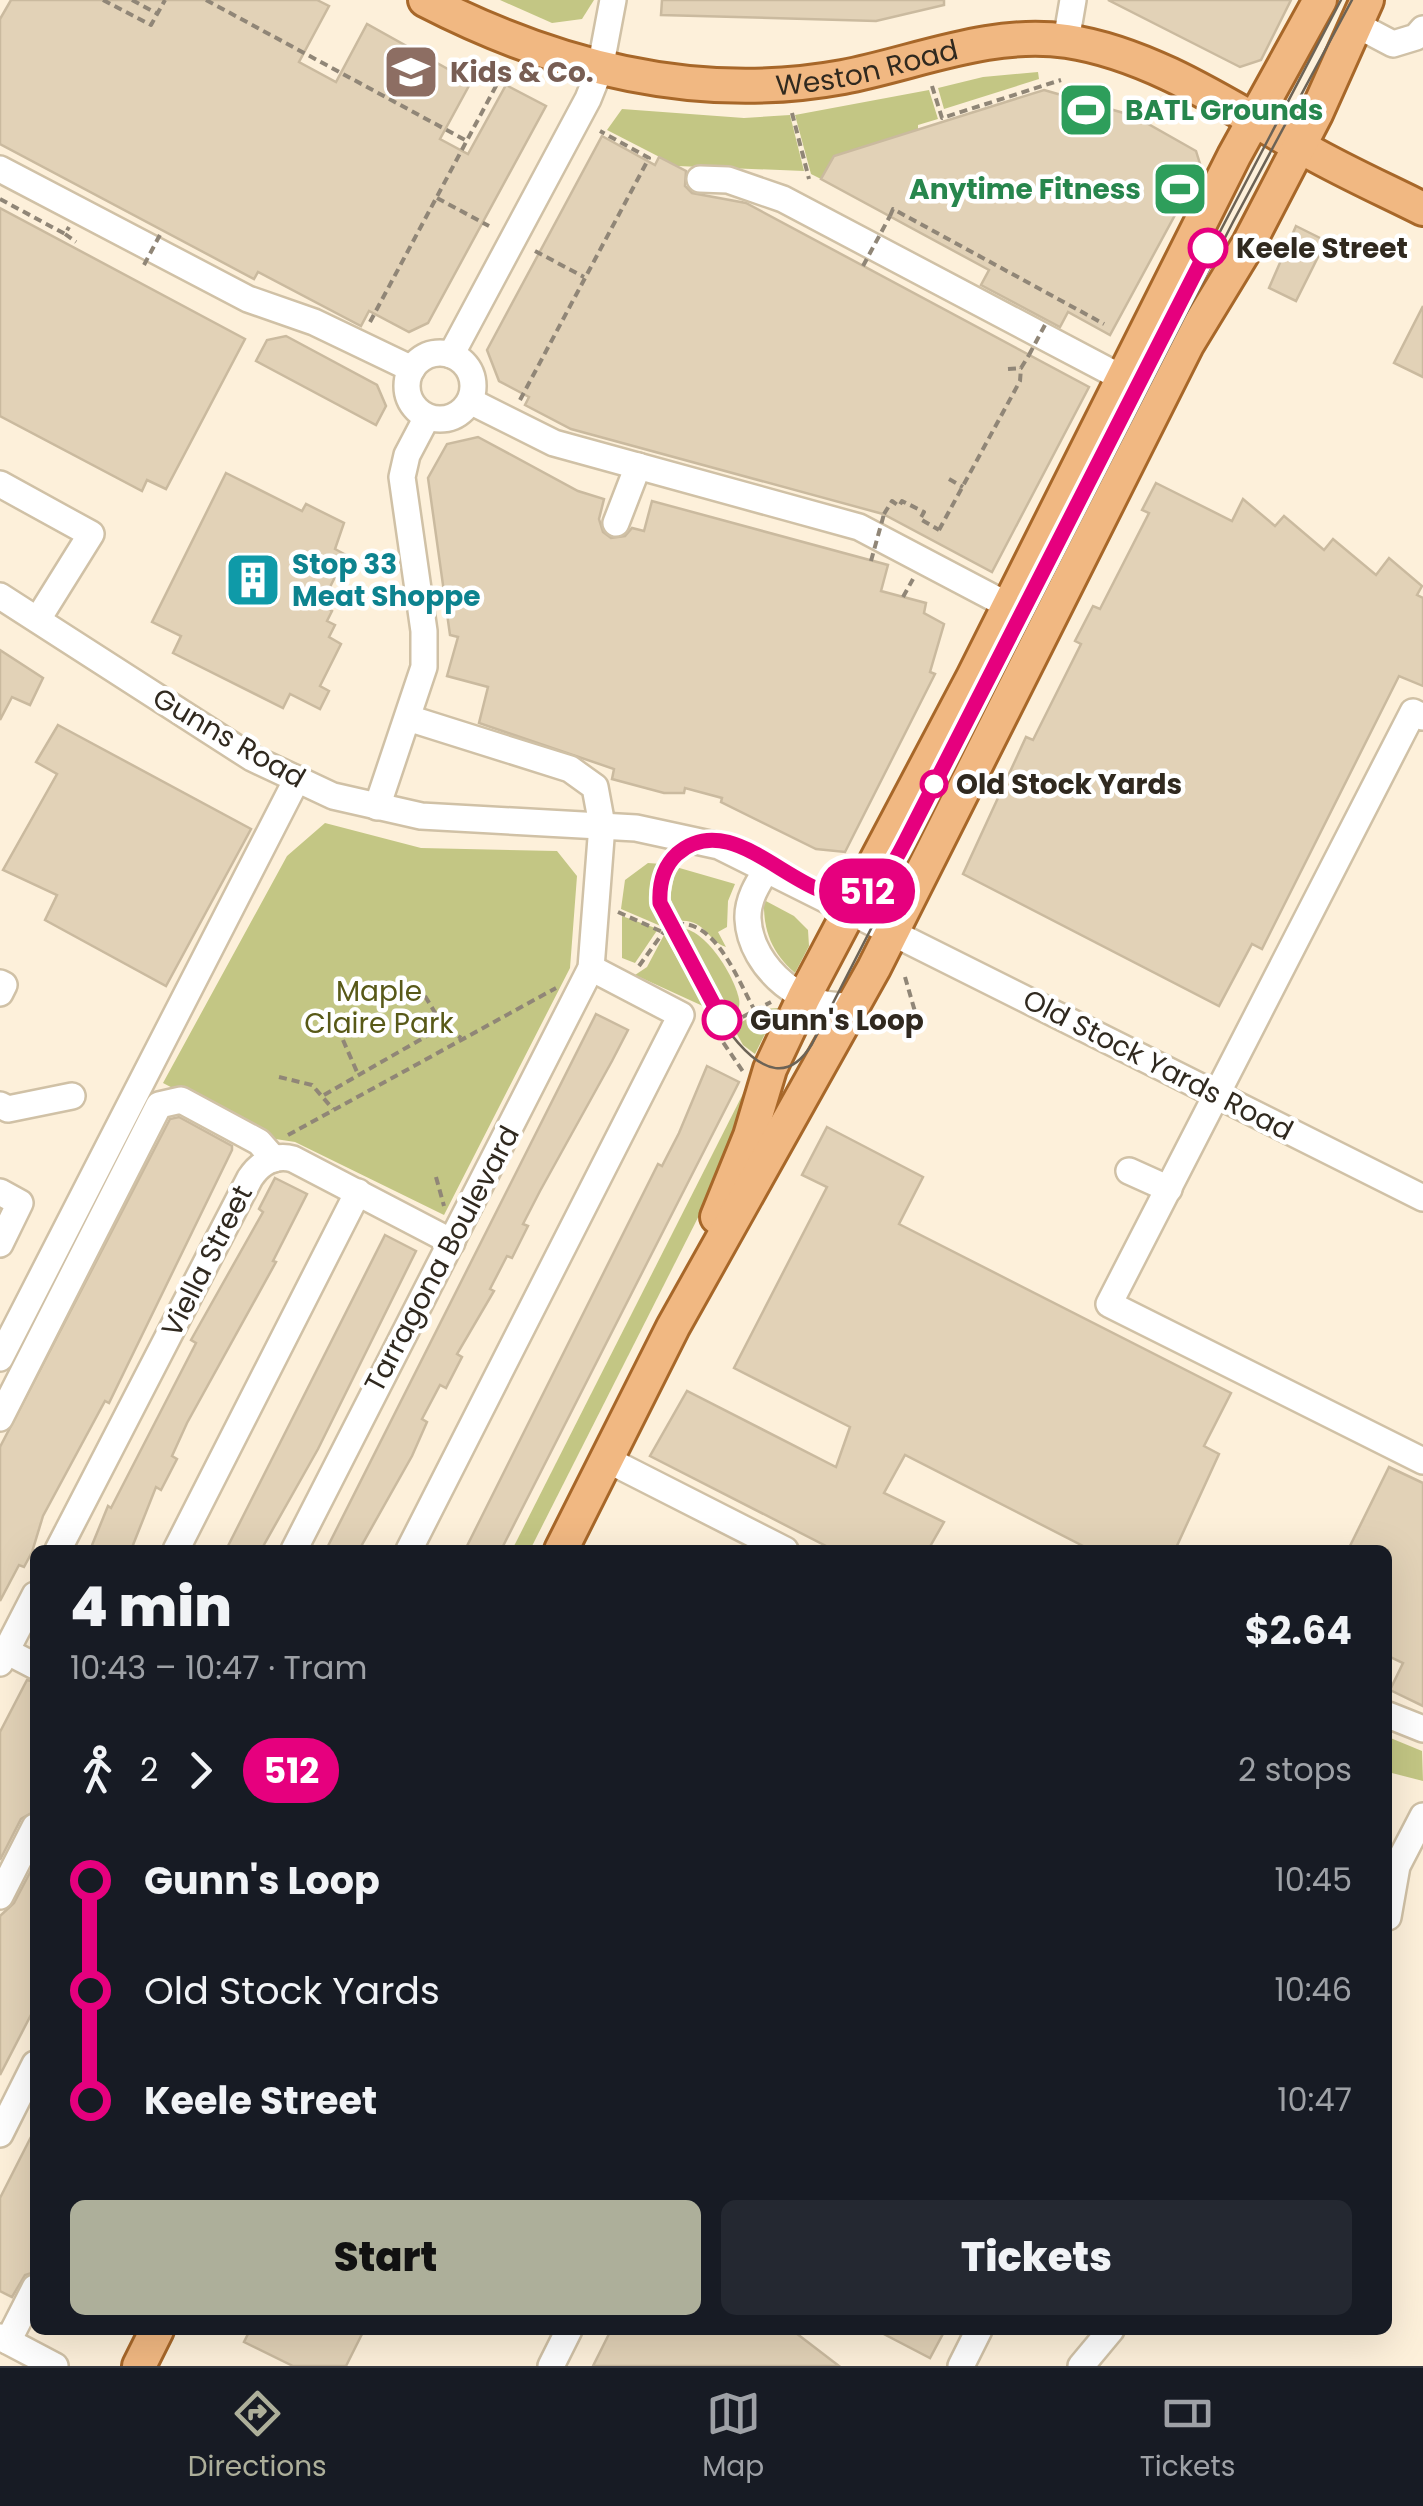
<!DOCTYPE html>
<html lang="en">
<head>
<meta charset="utf-8">
<style>
  body { margin:0; font-family:Poppins,sans-serif; background:#242831; color:#f1f3f6; height:100vh; display:flex; flex-direction:column; font-size:38px; white-space:nowrap }
  * { box-sizing:border-box; margin:0 }
  p { font-size:32px; color:#9ea1a6 }
  .icon { flex:none; width:55px; height:55px; fill:none; stroke:currentColor; stroke-width:2; stroke-linecap:round; stroke-linejoin:round }
  .map { position:relative; flex:1; overflow:hidden }
  .side { position:absolute; left:30px; top:1545px; width:1362px; height:790px; display:flex; flex-direction:column; background:#171b24; border-radius:15px; box-shadow:0 10px 40px #0002 }
  .side>* { flex:none }
  .badge { padding:0 20px; border-radius:32px; font-size:35px; line-height:65px }
  .map>.badge { position:absolute; translate:-50% -50%; box-shadow:0 0 0 5px #fff }
  .legs { display:flex; align-items:center; gap:15px; height:110px; padding:0 40px; font-size:32px }
  .legs p { margin-inline-start:auto }
  .head { display:flex; align-items:center; justify-content:space-between; height:170px; padding:0 40px }
  h1 { font-size:55px; font-weight:800; line-height:75px }
  .cta { display:flex; gap:20px; margin-top:auto; padding:20px 40px }
  .cta a { flex:1; height:115px; border-radius:15px; background:#adaf9a; color:#111; font-size:40px; font-weight:800; line-height:115px; text-align:center }
  .cta a+a { background:#242831; color:#f1f3f6 }
  ul { padding:0 40px; list-style:none }
  li { display:flex; align-items:center; gap:35px; height:110px; font-size:38px }
  li i { display:grid; place-items:center; width:15px; height:100%; margin:0 12px; background:currentColor }
  li i::after { content:''; width:25px; height:25px; margin:-12px; border:8px solid; border-radius:50%; background:#171b24 }
  li p { margin-inline-start:auto }
  li:first-child i { background:linear-gradient(#0000 50%,currentColor 0) }
  li:last-child i { background:linear-gradient(currentColor 50%,#0000 0) }
  .menu { display:flex; justify-content:space-around; align-items:center; height:140px; border-top:2px solid #363941; background:#171b24; font-size:28px; color:#9ea1a6 }
  .menu a { display:grid; justify-items:center; gap:5px }
  .menu .current { color:#adaf9a }
  .map>svg:first-child { display:block }
  .green { fill:#c3c684 }
  .building { fill:#e2d2b7; stroke:#caba9f; stroke-width:2.5 }
  .lines { fill:none; stroke-linecap:round; stroke-linejoin:round }
  .minor-casing { stroke:#d0c1a6; stroke-width:30 }
  .major-casing { stroke:#a76729; stroke-width:38 }
  .path { stroke:#908677; stroke-width:4; stroke-dasharray:8 5; stroke-linecap:butt }
  .minor { stroke:#fff; stroke-width:25 }
  .major { stroke:#f1b882; stroke-width:32 }
  .tram { stroke:#6c6356; stroke-width:2.5 }
  .path-bridge { stroke:#908677; stroke-width:4; stroke-dasharray:8 5; stroke-linecap:butt }
  .line-1-casing { stroke:#fff; stroke-width:22 }
  .line-1 { stroke:#e6007e; stroke-width:15 }
  .stop-1-dot { fill:#fff; stroke:#e6007e; stroke-width:5 }
  .labels { text-anchor:middle; dominant-baseline:central; stroke-width:9; stroke-linejoin:round; paint-order:stroke }
  .street-label { font-size:28px; fill:#30291f; stroke:#fff }
  .education-label { font-size:28px; font-weight:bold; fill:#785e54; stroke:#fff; text-anchor:start }
  .leisure-label { font-size:28px; font-weight:bold; fill:#27864d; stroke:#fff; text-anchor:start }
  .stop-label { font-size:28px; font-weight:bold; fill:#30291f; stroke:#fff; text-anchor:start }
  .culture-label { font-size:28px; font-weight:bold; fill:#0d838f; stroke:#fff; text-anchor:start }
  .park-label { font-size:28px; fill:#585918; stroke:#fff }
</style>
</head>
<body>
<div class="map">
<svg width="1423" height="2366" viewBox="0 0 1423 2366">
  <rect width="100%" height="100%" fill="#fdf0da"/>
  <g class="green">
    <polygon points="500,0 594,0 582,19 552,23"/>
    <polygon points="1038,72 1039,79 944,109 938,88 983,77"/>
    <polygon points="929,90 938,119 918,125 918,130 834,156 821,179 811,174 795,115"/>
    <polygon points="622,109 744,118 790,115 804,171 677,166 607,130"/>
    <polygon points="325,823 421,848 557,851 577,876 570,968 444,1215 295,1142 269,1138 163,1083 287,856"/>
    <polygon points="648,863 662,864 654,896 663,927 621,909 625,880"/>
    <path d="M 676,867 L 735,884 L 728,901 L 727,927 L 718,932 L 726,947 C 707,941 705,918 678,921 L 670,897 Z"/>
    <path d="M 764,900 L 794,916 L 808,930 L 809,946 L 795,973 C 772,953 763,931 764,900 Z"/>
    <polygon points="622,916 658,929 635,963 622,958"/>
    <path d="M 678,928 C 704,926 734,975 739,999 C 741,1009 735,1015 729,1021 Z"/>
    <polygon points="664,935 705,1007 635,975 647,967"/>
    <polygon points="778,1008 755,1054 743,1045 733,1027 764,1009"/>
    <polygon points="753,1074 719,1176 530,1550 512,1550"/>
    <polygon points="1388,1737 1422,1751 1423,1781 1388,1772"/>
  </g>
  <g class="building">
    <polygon points="11,0 317,0 329,6 299,62 336,82 367,24 471,82 440,139 468,154 506,85 546,106 428,323 409,332 369,311 361,326 258,272 254,279 0,144 0,19"/>
    <polygon points="662,0 944,0 944,5 876,21 661,15"/>
    <polygon points="1108,0 1291,0 1261,60 1240,67"/>
    <polygon points="1044,90 1134,116 1196,151 1201,167 1110,335 1068,312 1060,327 981,285 989,270 821,179 834,156"/>
    <polygon points="602,136 655,165 659,157 686,171 685,186 692,193 746,203 1089,387 992,572 883,514 571,429 525,405 529,397 499,381 487,350"/>
    <polygon points="0,208 245,339 166,489 147,480 142,491 0,416"/>
    <polygon points="1296,226 1326,241 1296,301 1269,288"/>
    <polygon points="1423,306 1423,377 1394,363"/>
    <polygon points="286,336 377,385 386,406 376,425 256,361 267,340"/>
    <polygon points="478,437 578,491 604,499 599,519 603,532 611,538 625,536 632,528 644,531 652,501 888,565 881,591 926,603 924,613 944,624 930,672 935,674 845,852 816,849 721,802 722,798 685,788 684,793 664,793 612,779 614,769 479,723 488,687 447,676 458,637 450,635 428,478 447,444"/>
    <polygon points="226,473 302,511 306,504 344,523 335,549 346,555 321,605 332,611 327,621 335,625 329,637 341,644 320,686 329,691 320,709 290,694 283,708 173,653 181,636 152,622"/>
    <polygon points="1156,483 1232,521 1243,499 1275,526 1284,516 1324,550 1333,539 1376,575 1389,558 1422,586 1417,595 1423,598 1423,686 1399,676 1262,949 1252,944 1219,1006 963,874 1026,737 1033,740 1081,644 1075,641 1093,606 1100,609 1149,513 1142,510"/>
    <polygon points="0,650 43,678 30,705 12,697 0,720"/>
    <polygon points="58,725 251,829 166,986 45,920 57,895 3,870 57,774 36,762"/>
    <polygon points="596,1014 628,1030 612,1061 540,1191 523,1224 528,1226 512,1258 507,1256 490,1289 494,1291 457,1354 462,1357 446,1388 440,1385 422,1419 427,1422 412,1456 359,1550 326,1550"/>
    <polygon points="707,1066 739,1082 734,1092 501,1550 465,1550 658,1164 662,1166 679,1133"/>
    <polygon points="179,1117 232,1146 232,1150 109,1403 105,1401 43,1516 32,1552 24,1567 19,1565 0,1601 0,1447 170,1119"/>
    <polygon points="827,1127 923,1177 899,1224 1231,1393 1204,1446 1219,1454 1175,1550 1091,1550 905,1455 884,1493 944,1522 928,1550 834,1550 650,1456 687,1391 836,1467 850,1427 734,1368 827,1187 802,1175"/>
    <polygon points="275,1178 307,1194 273,1261 276,1262 187,1423 172,1456 177,1459 161,1490 156,1487 131,1550 90,1550 108,1506 111,1508 196,1343 191,1340 263,1212 259,1209"/>
    <polygon points="385,1235 416,1251 318,1449 261,1550 226,1550"/>
    <polygon points="1389,1467 1423,1483 1423,1706 1390,1690 1403,1663 1388,1656 1388,1550 1348,1550"/>
    <polygon points="27,1680 35,1682 35,1811 21,1819 0,1860 0,1732"/>
    <polygon points="35,1863 35,2007 0,2075 0,1916 14,1903"/>
    <polygon points="35,2129 35,2272 25,2275 12,2297 0,2291 0,2198"/>
    <polygon points="250,2330 364,2330 346,2366 293,2366 244,2342"/>
    <polygon points="611,2330 792,2330 839,2366 593,2366"/>
    <polygon points="876,2330 945,2330 930,2358"/>
  </g>
  <g class="lines">
    <g class="minor-casing">
      <g id="minor">
        <polyline points="1355,24 1393,44 1416,37 1423,29"/>
        <polyline points="1066,41 1073,0"/>
        <polyline points="0,169 248,299 314,322 412,369"/>
        <polyline points="700,179 728,180 783,199 1124,379"/>
        <circle cx="440" cy="386" r="33"/>
        <polyline points="451,355 588,99 600,69 613,0"/>
        <polyline points="470,401 554,443 859,527 1009,606"/>
        <polyline points="0,484 91,534 38,619"/>
        <polyline points="616,523 638,466"/>
        <polyline points="0,596 252,758 333,796 421,816 636,828 719,846 1423,1198"/>
        <polyline points="1423,717 1413,712 1109,1304 1423,1461"/>
        <polyline points="377,807 424,667 424,631 402,477 407,455 427,417"/>
        <path d="M 768,867 C 758,883 747,900 748,919 C 750,968 807,1015 854,1004"/>
        <polyline points="0,983 4,985 0,993"/>
        <polyline points="0,1105 8,1109 72,1096"/>
        <polyline points="1129,1171 1169,1189"/>
        <polyline points="0,1192 20,1203 0,1244"/>
        <polyline points="0,1358 297,779"/>
        <polyline points="0,1418 159,1105 181,1100 259,1142 274,1159"/>
        <polyline points="606,1459 785,1550"/>
        <path d="M 58,1550 L 250,1178 C 260,1163 275,1154 293,1159 L 452,1242"/>
        <polyline points="176,1550 358,1192"/>
        <polyline points="294,1550 591,968 602,825 595,787 570,769 408,718"/>
        <polyline points="409,1550 681,1015 591,968"/>
        <polyline points="6,1651 35,1666"/>
        <polyline points="0,1663 35,1595"/>
        <polyline points="1388,1715 1423,1729"/>
        <polyline points="0,1896 35,1827"/>
        <polyline points="1388,1917 1397,1866 1423,1816"/>
        <polyline points="0,2134 35,2064"/>
        <polyline points="0,2337 55,2366"/>
        <polyline points="8,2341 35,2288"/>
        <polyline points="551,2366 569,2330"/>
        <polyline points="961,2366 979,2330"/>
        <polyline points="1081,2366 1111,2330"/>
      </g>
    </g>
    <g class="major-casing">
      <g id="major">
        <path id="s1" d="M 425,0 C 555,67 696,104 843,77 C 916,63 990,30 1067,41 C 1153,54 1233,109 1308,151 C 1345,172 1385,190 1423,209"/>
        <polyline points="717,1217 750,1136 770,1069 804,997 973,677 1234,156 1320,0"/>
        <polyline points="561,1550 673,1327 874,968 1187,345 1249,243 1316,114 1367,0"/>
        <polyline points="139,2366 157,2330"/>
      </g>
    </g>
    <g class="path">
      <polyline points="103,0 151,25 165,0"/>
      <polyline points="132,0 158,14"/>
      <polyline points="206,0 467,141"/>
      <polyline points="932,86 942,118 1061,80"/>
      <polyline points="792,113 809,179"/>
      <polyline points="437,198 489,226"/>
      <polyline points="0,199 65,234 69,227"/>
      <polyline points="890,216 893,209 1104,324"/>
      <polyline points="65,234 76,242"/>
      <polyline points="535,251 584,277"/>
      <polyline points="370,322 504,71"/>
      <polyline points="1008,369 1021,368 1029,355"/>
      <polyline points="520,400 649,158 600,131"/>
      <polyline points="884,514 892,501 899,506 902,501 924,512 920,519 939,530"/>
      <polyline points="903,597 913,579"/>
      <polyline points="618,912 667,934"/>
      <path d="M 676,924 C 716,919 738,981 754,1009"/>
      <polyline points="639,966 665,930"/>
      <polyline points="905,977 920,1029"/>
      <polyline points="425,996 443,1026"/>
      <polyline points="705,1013 716,1032 721,1029"/>
      <polyline points="731,1023 771,1002"/>
      <polyline points="716,1032 744,1073"/>
      <polyline points="343,1040 357,1072"/>
      <polyline points="279,1077 312,1085 333,1109"/>
      <polyline points="324,1095 444,1026 461,1038"/>
      <polyline points="288,1135 556,988"/>
      <polyline points="436,1177 444,1206"/>
    </g>
    <use href="#minor" class="minor"/>
    <use href="#major" class="major"/>
    <path class="tram" d="M 1341,0 L 884,875 C 874,887 862,897 845,896 C 792,892 718,799 670,862 C 659,877 658,897 663,914 C 685,952 758,1133 812,1044 L 1233,222 L 1352,0"/>
    <g class="path-bridge">
      <polyline points="144,265 162,231"/>
      <polyline points="863,266 890,216"/>
      <polyline points="1029,355 1046,323"/>
      <polyline points="949,479 963,487"/>
      <polyline points="939,530 1020,381 1021,368"/>
      <polyline points="871,561 884,514"/>
    </g>
  </g>
  <g class="lines">
    <g class="line-1-casing">
      <path id="line-1" d="M 722,1020 L 660,903 C 659,884 663,867 677,854 C 734,804 799,906 854,895 C 883,890 897,857 909,834 L 1208,248"/>
    </g>
    <use href="#line-1" class="line-1"/>
  </g>
  <defs>
    <g id="school-square" transform="scale(2.875)"><rect x="-9" y="-9" width="18" height="18" rx="4" fill="#8d6e63" stroke="#fff"/><path d="M0-5L7-2L0 1L-7-2ZM-4 1L0 2.5L4 1V4Q0 6-4 4Z" fill="#fff"/></g>
    <g id="stadium-square" transform="scale(2.875)"><rect x="-9" y="-9" width="18" height="18" rx="4" fill="#2e9e5b" stroke="#fff"/><path d="M0-5a6.5 5 0 1 0 0 10a6.5 5 0 1 0 0-10ZM-3.5-1.8h7v3.6h-7Z" fill="#fff"/></g>
    <g id="building-square" transform="scale(2.875)"><rect x="-9" y="-9" width="18" height="18" rx="4" fill="#0f9aa8" stroke="#fff"/><path d="M-4-6H4V6H1V3H-1V6H-4ZM-2.5-4.3h1.7v1.8h-1.7ZM.8-4.3h1.7v1.8H.8ZM-2.5-1h1.7V.8h-1.7ZM.8-1h1.7V.8H.8Z" fill="#fff"/></g>
  </defs>
  <g fill-rule="evenodd">
    <use href="#school-square" x="411" y="72"/>
    <use href="#stadium-square" x="1086" y="110"/>
    <use href="#stadium-square" x="1180" y="189"/>
    <use href="#building-square" x="253" y="580"/>
  </g>
  <g class="stop-1-dot">
    <circle cx="1208" cy="248" r="18"/>
    <circle cx="934" cy="784" r="12"/>
    <circle cx="722" cy="1020" r="18"/>
  </g>
  <g class="labels">
    <g class="street-label">
      <text stroke="none"><textPath href="#s1" startOffset="458">Weston Road</textPath></text>
      <text transform="translate(229 738) rotate(30)">Gunns Road</text>
      <text transform="translate(1158 1065) rotate(27)">Old Stock Yards Road</text>
      <text transform="translate(442 1259) rotate(-62)">Tarragona Boulevard</text>
      <text transform="translate(207 1261) rotate(-63)">Viella Street</text>
    </g>
    <g class="education-label">
      <text x="450" y="72">Kids &amp; Co.</text>
    </g>
    <g class="leisure-label">
      <text x="1125" y="110">BATL Grounds</text>
      <text x="1141" y="189" text-anchor="end">Anytime Fitness</text>
    </g>
    <g class="stop-label">
      <text x="1236" y="248">Keele Street</text>
      <text x="956" y="784">Old Stock Yards</text>
      <text x="750" y="1020">Gunn's Loop</text>
    </g>
    <g class="culture-label">
      <text x="292" y="564">Stop 33<tspan x="292" dy="32">Meat Shoppe</tspan></text>
    </g>
    <g class="park-label">
      <text x="379" y="991">Maple<tspan x="379" dy="32">Claire Park</tspan></text>
    </g>
  </g>
</svg>
<b class="badge" style="left:867px;top:891px;background:#e6007e;color:#fff">512</b>
<section class="side">
<div class="head"><div><h1>4 min</h1><p>10:43 – 10:47 · Tram</p></div><b>$2.64</b></div>
<div class="legs"><svg class="icon" aria-label="walk" viewBox="0 0 24 24"><circle cx="13" cy="4" r="2"/><path d="M13 8l-2 6 4 7M11 14l-3 7M7 12l3-4h3l4 4"/></svg>2<svg class="icon" aria-label="forward" viewBox="0 0 24 24"><path d="M9 5l7 7-7 7"/></svg><b class="badge" style="background:#e6007e;color:#fff">512</b><p>2 stops</p></div>
<ul>
<li><i style="color:#e6007e"></i><b>Gunn's Loop</b><p>10:45</p></li>
<li><i style="color:#e6007e"></i><span>Old Stock Yards</span><p>10:46</p></li>
<li><i style="color:#e6007e"></i><b>Keele Street</b><p>10:47</p></li>
</ul>
<div class="cta"><a>Start</a><a>Tickets</a></div>
</section>
</div>
<nav class="menu">
<a class="current"><svg class="icon" aria-label="directions" viewBox="0 0 24 24"><path d="M12 3l9 9-9 9-9-9zM9 14v-3h6M13 9l2 2-2 2"/></svg>Directions</a>
<a><svg class="icon" aria-label="map" viewBox="0 0 24 24"><path d="M3 6l6-2 6 2 6-2v14l-6 2-6-2-6 2zM9 4v14M15 6v14"/></svg>Map</a>
<a><svg class="icon" aria-label="tickets" viewBox="0 0 24 24"><path d="M3 7h18v10H3zM15 7v10"/></svg>Tickets</a>
</nav>
</body>
</html>
